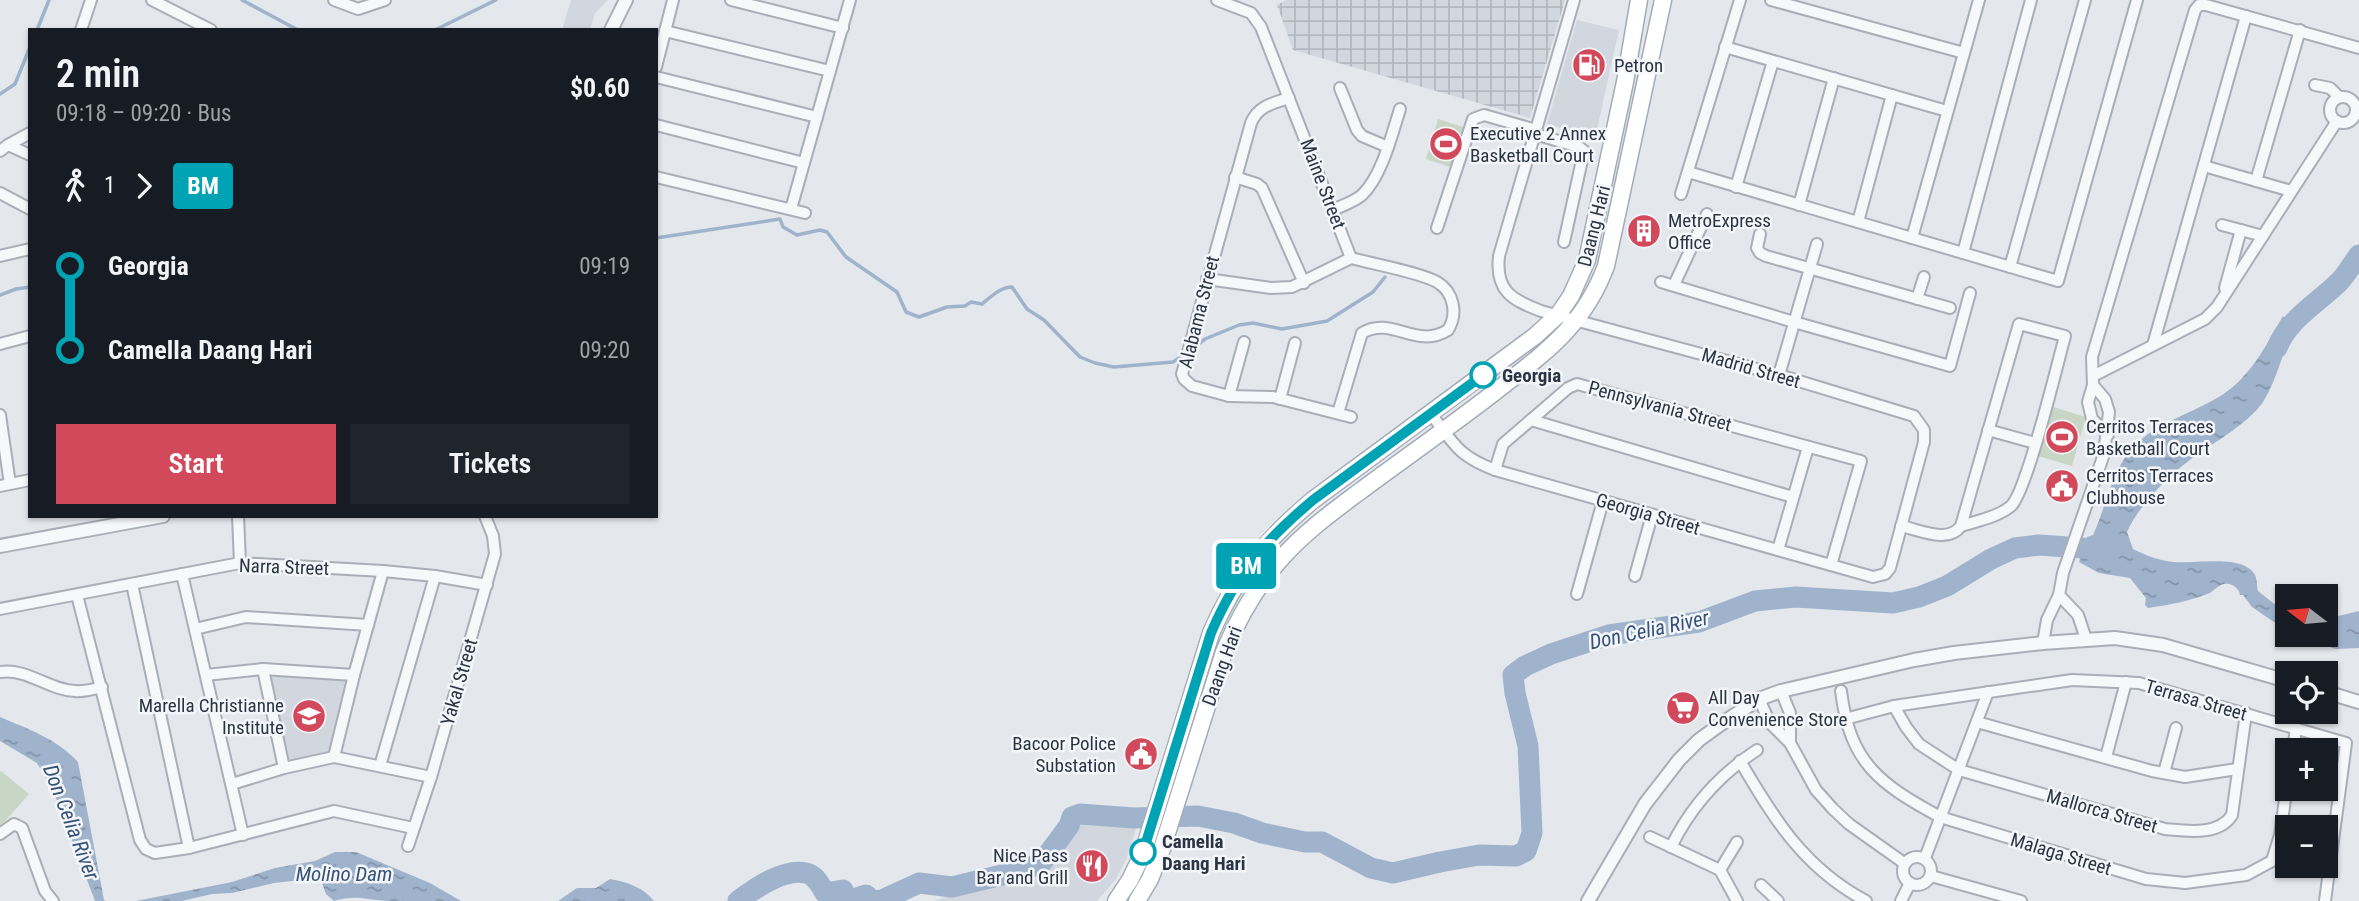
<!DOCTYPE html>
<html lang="en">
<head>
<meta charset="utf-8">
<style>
  body { margin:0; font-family:"Roboto Condensed",sans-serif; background:#20242c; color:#f1f3f6; height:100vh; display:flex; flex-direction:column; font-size:26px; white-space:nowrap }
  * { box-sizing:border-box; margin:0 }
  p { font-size:23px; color:#9ea1a6 }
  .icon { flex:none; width:38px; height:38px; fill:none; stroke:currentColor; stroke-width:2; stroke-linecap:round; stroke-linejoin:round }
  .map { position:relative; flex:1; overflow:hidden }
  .drawer { position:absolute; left:28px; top:28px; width:630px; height:490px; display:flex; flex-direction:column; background:#171b24; border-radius:0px; box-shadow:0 2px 5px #0004 }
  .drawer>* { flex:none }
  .badge { padding:0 14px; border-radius:5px; font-size:24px; line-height:46px }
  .needle { width:46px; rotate:286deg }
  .controls { position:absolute; left:2275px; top:584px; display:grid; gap:14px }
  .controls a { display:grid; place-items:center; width:63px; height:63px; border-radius:0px; background:#171b24; box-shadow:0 2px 5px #0004; font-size:35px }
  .map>.badge { position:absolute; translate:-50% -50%; box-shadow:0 0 0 4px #fff }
  .legs { display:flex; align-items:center; gap:10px; height:77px; padding:0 28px; font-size:23px }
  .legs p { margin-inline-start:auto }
  .head { display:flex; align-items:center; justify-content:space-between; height:119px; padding:0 28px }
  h1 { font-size:38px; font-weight:600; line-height:52px }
  .primary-button { display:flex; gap:14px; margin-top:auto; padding:14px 28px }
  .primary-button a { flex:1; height:80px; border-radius:0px; background:#d1495b; color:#fff; font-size:28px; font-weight:600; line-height:80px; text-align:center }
  .primary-button a+a { background:#20242c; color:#f1f3f6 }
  ul { padding:0 28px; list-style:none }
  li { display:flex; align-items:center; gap:24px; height:84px; font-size:26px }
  li i { display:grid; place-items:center; width:10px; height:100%; margin:0 9px; background:currentColor }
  li i::after { content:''; width:18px; height:18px; margin:-9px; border:5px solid; border-radius:50%; background:#171b24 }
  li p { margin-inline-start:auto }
  li:first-child i { background:linear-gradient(#0000 50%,currentColor 0) }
  li:last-child i { background:linear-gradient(currentColor 50%,#0000 0) }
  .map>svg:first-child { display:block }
  .built { fill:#d2d6de }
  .industrial { fill:url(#industrial-grid) }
  .pitch { fill:#c9d6c5 }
  .water { fill:url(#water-ripples) }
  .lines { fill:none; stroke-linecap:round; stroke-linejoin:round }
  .stream { stroke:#9fb4cc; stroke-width:3.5 }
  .river { stroke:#9fb4cc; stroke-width:21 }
  .minor-casing { stroke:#a9aeb7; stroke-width:14 }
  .tertiary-casing { stroke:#a9aeb7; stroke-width:16 }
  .primary-casing { stroke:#a3abb8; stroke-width:19 }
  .minor { stroke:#f7f8fa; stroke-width:10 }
  .tertiary { stroke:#f7f8fa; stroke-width:12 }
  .primary { stroke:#fff; stroke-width:16 }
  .line-1-casing { stroke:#fff; stroke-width:16 }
  .line-1 { stroke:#00a3b4; stroke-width:10 }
  .stop-1-dot { fill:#fff; stroke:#00a3b4; stroke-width:3.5 }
  .labels { text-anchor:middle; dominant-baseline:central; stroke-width:5; stroke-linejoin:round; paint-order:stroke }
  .poi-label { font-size:19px; fill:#2b3445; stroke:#f4f6f9; text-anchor:start }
  .street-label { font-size:19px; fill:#2b3445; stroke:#f4f6f9 }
  .stop-label { font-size:19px; font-weight:bold; fill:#2b3445; stroke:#f4f6f9; text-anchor:start }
  .water-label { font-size:21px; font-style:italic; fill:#34527a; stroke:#f4f6f9 }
</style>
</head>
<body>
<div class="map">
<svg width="2359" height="901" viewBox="0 0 2359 901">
  <defs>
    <pattern id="industrial-grid" width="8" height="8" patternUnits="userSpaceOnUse" patternTransform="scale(1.75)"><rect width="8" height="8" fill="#d2d6de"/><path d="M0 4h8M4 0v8" fill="none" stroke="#b4b8c0"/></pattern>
    <pattern id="water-ripples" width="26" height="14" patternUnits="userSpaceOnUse" patternTransform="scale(1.75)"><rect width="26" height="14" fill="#9fb4cc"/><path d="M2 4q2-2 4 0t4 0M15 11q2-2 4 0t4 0" fill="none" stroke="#8293a7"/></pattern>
  </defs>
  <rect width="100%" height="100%" fill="#e4e7ec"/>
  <g class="built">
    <polygon points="571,0 608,0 595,13 590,30 562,30"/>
    <polygon points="1577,20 1619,30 1595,138 1547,124"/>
    <polygon points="266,672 351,677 333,755 286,765"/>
    <polygon points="1089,819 1121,821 1137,826 1126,860 1116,879 1097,901 934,901 994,881 1028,874 1046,864 1071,833"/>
  </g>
  <polygon class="industrial" points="1286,0 1565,0 1530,118 1293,50 1277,5"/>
  <g class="pitch">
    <polygon points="1438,119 1466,128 1453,168 1426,159"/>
    <polygon points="2053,407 2086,417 2072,466 2038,456"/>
    <polygon points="1,771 29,794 0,827 0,772"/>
  </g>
  <g class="water">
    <path d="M 2283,316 L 2292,326 C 2285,349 2276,381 2263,402 C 2246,426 2209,445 2186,463 C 2165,479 2138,507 2127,532 L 2133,549 C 2147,556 2160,561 2175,562 C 2195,564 2244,554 2255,575 C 2257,579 2257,587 2258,591 L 2287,614 L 2287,631 L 2252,607 L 2243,595 L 2240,595 L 2239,591 C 2235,586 2231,583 2224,584 C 2218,585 2215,590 2210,593 C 2190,601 2169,605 2148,608 L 2145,605 L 2146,598 L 2130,578 L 2099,573 L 2079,562 L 2087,537 L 2093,535 C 2106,507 2112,470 2133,447 C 2156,423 2188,415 2217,398 C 2249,380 2265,347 2283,316 Z"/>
    <polygon points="2359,611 2359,648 2336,649 2294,635 2326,635 2326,619"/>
    <path d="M 0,717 C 28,729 57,739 78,762 L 104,900 L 106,901 L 95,901 L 53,790 L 37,763 L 0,741 Z"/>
    <path d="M 335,852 L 356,852 L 430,883 L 461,901 C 437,901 413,901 389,901 C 367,900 357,894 334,901 L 326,894 L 320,878 L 274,883 L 232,893 L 212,894 L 182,901 L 136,901 L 232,882 L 275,868 L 315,861 Z"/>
    <path d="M 610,879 C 627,882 643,887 654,901 L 558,901 L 577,888 L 596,888 Z"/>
  </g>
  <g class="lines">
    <g class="stream">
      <polyline points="242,0 298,30"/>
      <polyline points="37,30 49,0"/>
      <polyline points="435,30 496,0"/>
      <polyline points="0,94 15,84 30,47"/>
      <path d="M 656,238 L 780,219 L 783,227 L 797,235 L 820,230 L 827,232 L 846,257 L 897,292 L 906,312 L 919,317 L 947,307 L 965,306 L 971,302 L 982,304 C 991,297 1000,287 1012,287 L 1027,309 L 1044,320 L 1080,357 L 1095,363 L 1114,367 L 1173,362 L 1185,354"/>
      <polyline points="0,295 16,289 30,287"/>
      <polyline points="1192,349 1205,339 1239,325 1253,323 1282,329 1327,321 1373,292 1385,277"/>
    </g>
    <g class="river">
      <path d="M 2277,348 C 2287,320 2319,302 2339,282 C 2347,274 2352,264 2359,255"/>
      <path d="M 738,901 C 754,889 783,868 806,873 C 816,875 820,885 825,893 L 843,890 L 847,901"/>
      <polyline points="848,901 866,895 872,901 882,900 919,883 952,887 1027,869 1043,861 1069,826 1072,817 1080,814 1134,818 1198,816 1234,823 1262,833 1305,842 1322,842 1371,868 1393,873 1440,862 1479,855 1516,856 1526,851 1532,833 1528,746 1515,693 1513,675 1525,666 1551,654 1609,635 1699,622 1755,601 1796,597 1893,603 1919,597 1947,586 1991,559 2015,548 2039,545 2110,550"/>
    </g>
    <g class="minor-casing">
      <g id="minor">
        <polyline points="152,0 211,30"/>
        <polyline points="334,0 358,9 385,0"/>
        <polyline points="731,0 843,28"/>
        <polyline points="1217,0 1251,13 1261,27 1351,258"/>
        <polyline points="1771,0 1964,53"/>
        <polyline points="81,30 91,0"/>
        <polyline points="665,31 830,71"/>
        <polyline points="1725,47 1947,111"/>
        <polyline points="656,67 673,0"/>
        <polyline points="656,77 817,117"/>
        <polyline points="2315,85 2330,88 2339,97"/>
        <polyline points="1340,88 1357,130 1362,136 1388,147"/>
        <circle cx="2343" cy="110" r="13"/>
        <path d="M 1289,98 C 1273,103 1258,106 1251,123 L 1182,374 L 1184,379 L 1192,386 L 1229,396 L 1273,397 L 1351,417"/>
        <polyline points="656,125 804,163"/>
        <polyline points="1535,134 1579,147 1584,151 1564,242"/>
        <polyline points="8,145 30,155"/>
        <polyline points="0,151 8,145 30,133"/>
        <polyline points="2204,166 2291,191"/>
        <polyline points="1688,172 2058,281 2137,0"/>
        <polyline points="656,177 805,213"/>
        <polyline points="1235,177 1257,184 1262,188 1304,283"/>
        <polyline points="2256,181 2300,30"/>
        <polyline points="1736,187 1773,61"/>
        <polyline points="0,193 30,209"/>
        <polyline points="1681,194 1740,0"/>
        <polyline points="1799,205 1834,78"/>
        <polyline points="791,209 850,0"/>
        <path d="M 1333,210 C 1343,205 1354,202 1362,195 C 1382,176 1392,134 1400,109"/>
        <polyline points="1858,222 1892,95"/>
        <polyline points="2222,225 2263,236"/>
        <polyline points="1437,228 1473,119 1484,115 1536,130"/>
        <polyline points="1760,234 1757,248 1760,253 1766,256 1950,308"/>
        <polyline points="1912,238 1979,0"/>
        <polyline points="1963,253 2031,0"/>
        <polyline points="0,256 30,249"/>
        <polyline points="2010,267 2085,0"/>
        <polyline points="1207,279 1271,288 1292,287 1351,258"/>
        <polyline points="1661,282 1794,322 1950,366 1970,293"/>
        <polyline points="1674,285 1707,214"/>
        <polyline points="2225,288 2241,230"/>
        <polyline points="1917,299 1924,277"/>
        <polyline points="0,344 30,336"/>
        <polyline points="2153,345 2246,16"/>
        <polyline points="1779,375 1817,244"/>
        <polyline points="2093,376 2205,319 2217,307 2337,121"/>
        <polyline points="1229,396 1244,342"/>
        <polyline points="1280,399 1295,343"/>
        <path d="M 1338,413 L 1362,333 C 1392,315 1416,350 1448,330 C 1458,314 1454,292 1437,282 C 1419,272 1373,264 1351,258"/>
        <path d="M 1431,414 C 1454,444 1458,456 1495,470 L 1873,577 L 1885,574 L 1890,568 L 1924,442 L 1924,430 L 1914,416 L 1779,375 L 1541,311 C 1512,300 1495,291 1499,256 L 1574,0"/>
        <polyline points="0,415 10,484"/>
        <polyline points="1531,420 1793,497"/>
        <polyline points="1988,430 2035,443"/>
        <polyline points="2108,435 2092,419 2088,402 2093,385 2092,357 2195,10 2199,5 2206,5 2359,48"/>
        <polyline points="1495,470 1503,444 1568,388 1577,384 1861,461 1831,565"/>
        <polyline points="0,486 30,480"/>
        <polyline points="238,516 240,563"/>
        <path d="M 1901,526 C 1920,530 1948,544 1961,526 L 2019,324 L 2065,336 C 2057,365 2027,491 2011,506 C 1998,517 1977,521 1961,526"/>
        <polyline points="1778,550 1808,447"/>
        <polyline points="182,574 243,835"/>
        <polyline points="1635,576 1652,515"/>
        <polyline points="132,584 189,848"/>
        <polyline points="1577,594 1603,501"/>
        <polyline points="77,595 140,840 146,849 155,853 189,848 334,811 413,828"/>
        <polyline points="2059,595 2078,615 2086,639"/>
        <polyline points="0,609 240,563 383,571 435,576 487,585"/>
        <polyline points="195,629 246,617 368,625"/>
        <polyline points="2043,643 2047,620 2059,595 2063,573 2104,454 2109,412 2105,399 2093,385"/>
        <polyline points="263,669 284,768"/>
        <path d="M 0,672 C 28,668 48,690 75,691 C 84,692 94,689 102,687"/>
        <polyline points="206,675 263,669 354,675"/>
        <polyline points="1781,691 1790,713 1790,743"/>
        <path d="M 1841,691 C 1850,764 1880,784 1940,817 L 2146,879 L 2185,883 L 2246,875 L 2272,861 L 2280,835 L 2287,785"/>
        <polyline points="1759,699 1770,723 1790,743 1816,790 1833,809 1849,824 1904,863"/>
        <path d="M 1894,706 L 1906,727 L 1919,744 L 1959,770 L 2165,829 C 2187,831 2219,836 2232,815 L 2246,713"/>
        <polyline points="1845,719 1894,706 2072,680 2139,683 2346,743 2325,901"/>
        <polyline points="1977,722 2152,771 2185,777 2237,769"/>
        <polyline points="2293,751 2296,728"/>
        <polyline points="334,757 354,675 383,571"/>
        <polyline points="2106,757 2126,682"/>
        <path d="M 1740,761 C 1774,819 1804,868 1866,901"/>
        <polyline points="380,766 435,576"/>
        <polyline points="2164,773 2176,728"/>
        <polyline points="232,784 284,768 334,757 431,777"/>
        <polyline points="0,834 14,824 22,828 45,891 53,901"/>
        <polyline points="1650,837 1720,870 1737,901"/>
        <polyline points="408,846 431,777 495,554 493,536 485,516"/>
        <path d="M 1671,847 C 1691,806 1719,775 1757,750"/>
        <circle cx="1917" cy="871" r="14"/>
        <polyline points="1925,858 1988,692"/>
        <polyline points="1720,870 1737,842"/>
        <polyline points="1931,876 2021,901"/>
        <polyline points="1761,885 1778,901"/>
        <polyline points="1901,901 1910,883"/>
      </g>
    </g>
    <g class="tertiary-casing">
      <g id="tertiary">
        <polyline points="611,30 626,0"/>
        <polyline points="0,546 163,516"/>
        <polyline points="2326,692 2359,702"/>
        <polyline points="1588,901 1645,804 1679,760 1699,740 1721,724 1759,699 1781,691 1914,660 1954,653 2043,643 2115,638 2163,645 2287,681"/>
      </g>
    </g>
    <g class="primary-casing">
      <g id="primary">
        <path d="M 1116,901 L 1130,880 L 1143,853 L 1211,633 C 1236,576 1265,540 1313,500 L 1535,336 L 1558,315 L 1571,296 L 1587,260 L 1625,82 L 1639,0"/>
        <path d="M 1137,901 L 1150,879 L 1162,849 L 1224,652 C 1238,619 1255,588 1279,561 C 1302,534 1331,513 1359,492 C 1406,457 1454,424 1500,388 C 1547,351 1584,325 1606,266 L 1663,0"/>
      </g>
    </g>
    <use href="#minor" class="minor"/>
    <use href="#tertiary" class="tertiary"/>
    <use href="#primary" class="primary"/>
  </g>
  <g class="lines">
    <g class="line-1-casing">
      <path id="line-1" d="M 1143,852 L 1211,633 C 1237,573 1263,542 1313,500 L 1483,375"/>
    </g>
    <use href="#line-1" class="line-1"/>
  </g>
  <defs>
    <g id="fuel-disc" transform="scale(1.75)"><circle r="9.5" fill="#d1495b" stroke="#f4f6f9"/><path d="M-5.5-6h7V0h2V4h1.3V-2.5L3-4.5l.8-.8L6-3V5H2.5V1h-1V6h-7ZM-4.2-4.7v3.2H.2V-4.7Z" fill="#fff"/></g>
    <g id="stadium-disc" transform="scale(1.75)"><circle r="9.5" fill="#d1495b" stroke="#f4f6f9"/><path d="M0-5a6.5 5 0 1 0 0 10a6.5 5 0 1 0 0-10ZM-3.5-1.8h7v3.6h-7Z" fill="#fff"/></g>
    <g id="building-disc" transform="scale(1.75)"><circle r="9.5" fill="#d1495b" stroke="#f4f6f9"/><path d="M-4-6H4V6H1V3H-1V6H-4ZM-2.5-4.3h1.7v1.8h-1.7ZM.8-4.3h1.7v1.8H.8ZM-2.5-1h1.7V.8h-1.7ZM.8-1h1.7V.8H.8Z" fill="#fff"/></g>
    <g id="civic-disc" transform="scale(1.75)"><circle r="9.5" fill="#d1495b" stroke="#f4f6f9"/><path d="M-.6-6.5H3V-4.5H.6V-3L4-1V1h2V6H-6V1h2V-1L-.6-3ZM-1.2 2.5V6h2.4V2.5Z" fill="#fff"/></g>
    <g id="supermarket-disc" transform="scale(1.75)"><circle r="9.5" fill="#d1495b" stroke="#f4f6f9"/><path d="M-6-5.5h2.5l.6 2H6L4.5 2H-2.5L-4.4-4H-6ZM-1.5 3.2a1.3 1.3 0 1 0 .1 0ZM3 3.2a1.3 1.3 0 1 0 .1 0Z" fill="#fff"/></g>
    <g id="school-disc" transform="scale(1.75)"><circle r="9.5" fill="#d1495b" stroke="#f4f6f9"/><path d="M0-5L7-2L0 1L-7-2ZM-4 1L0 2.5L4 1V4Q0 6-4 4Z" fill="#fff"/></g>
    <g id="restaurant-disc" transform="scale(1.75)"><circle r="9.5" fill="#d1495b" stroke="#f4f6f9"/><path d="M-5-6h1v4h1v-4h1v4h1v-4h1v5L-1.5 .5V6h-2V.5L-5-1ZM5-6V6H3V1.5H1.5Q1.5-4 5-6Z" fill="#fff"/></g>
  </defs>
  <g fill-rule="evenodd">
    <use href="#fuel-disc" x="1589" y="65"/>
    <use href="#stadium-disc" x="1446" y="144"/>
    <use href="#building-disc" x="1644" y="231"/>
    <use href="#stadium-disc" x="2062" y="437"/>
    <use href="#civic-disc" x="2062" y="486"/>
    <use href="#supermarket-disc" x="1683" y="708"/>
    <use href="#school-disc" x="309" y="716"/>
    <use href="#civic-disc" x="1141" y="754"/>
    <use href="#restaurant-disc" x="1092" y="866"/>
  </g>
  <g class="stop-1-dot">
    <circle cx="1483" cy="375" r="12"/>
    <circle cx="1143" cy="852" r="12"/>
  </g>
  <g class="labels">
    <g class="poi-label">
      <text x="1614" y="65">Petron</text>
      <text x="1470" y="133">Executive 2 Annex<tspan x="1470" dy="22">Basketball Court</tspan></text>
      <text x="1668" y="220">MetroExpress<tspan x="1668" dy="22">Office</tspan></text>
      <text x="2086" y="426">Cerritos Terraces<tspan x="2086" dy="22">Basketball Court</tspan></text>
      <text x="2086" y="475">Cerritos Terraces<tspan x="2086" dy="22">Clubhouse</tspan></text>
      <text x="1708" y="697">All Day<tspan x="1708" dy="22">Convenience Store</tspan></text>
      <text x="284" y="705" text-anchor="end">Marella Christianne<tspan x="284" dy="22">Institute</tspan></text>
      <text x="1116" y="743" text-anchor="end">Bacoor Police<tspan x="1116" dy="22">Substation</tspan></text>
      <text x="1068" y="855" text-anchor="end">Nice Pass<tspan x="1068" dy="22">Bar and Grill</tspan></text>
    </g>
    <g class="street-label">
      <text transform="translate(1323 184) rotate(69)">Maine Street</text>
      <text transform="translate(1594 226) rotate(-76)">Daang Hari</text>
      <text transform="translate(1199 312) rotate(-76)">Alabama Street</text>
      <text transform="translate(1751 368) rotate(16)">Madrid Street</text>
      <text transform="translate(1660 406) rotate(15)">Pennsylvania Street</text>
      <text transform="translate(1648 514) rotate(16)">Georgia Street</text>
      <text transform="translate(284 567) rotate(2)">Narra Street</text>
      <text transform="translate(1222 666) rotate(-70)">Daang Hari</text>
      <text transform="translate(459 682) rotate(-74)">Yakal Street</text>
      <text transform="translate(2196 700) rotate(16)">Terrasa Street</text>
      <text transform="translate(2102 811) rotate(16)">Mallorca Street</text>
      <text transform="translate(2061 854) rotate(17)">Malaga Street</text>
    </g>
    <g class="stop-label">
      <text x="1502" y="375">Georgia</text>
      <text x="1162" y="841">Camella<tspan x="1162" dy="22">Daang Hari</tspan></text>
    </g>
    <g class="water-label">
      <text transform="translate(1649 630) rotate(-12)">Don Celia River</text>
      <text transform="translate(71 822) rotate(69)">Don Celia River</text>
      <text x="344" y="874">Molino Dam</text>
    </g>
  </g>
</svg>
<div class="controls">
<a><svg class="needle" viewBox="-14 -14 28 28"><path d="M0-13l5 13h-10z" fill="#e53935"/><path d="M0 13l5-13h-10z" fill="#9ea1a6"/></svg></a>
<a><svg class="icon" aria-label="locate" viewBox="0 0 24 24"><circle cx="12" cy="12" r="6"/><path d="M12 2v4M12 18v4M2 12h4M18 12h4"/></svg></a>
<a>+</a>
<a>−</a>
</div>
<b class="badge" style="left:1246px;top:566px;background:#00a3b4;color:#fff">BM</b>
<section class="drawer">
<div class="head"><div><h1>2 min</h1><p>09:18 – 09:20 · Bus</p></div><b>$0.60</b></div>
<div class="legs"><svg class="icon" aria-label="walk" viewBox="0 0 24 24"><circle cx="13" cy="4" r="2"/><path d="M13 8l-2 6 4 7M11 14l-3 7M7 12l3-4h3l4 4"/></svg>1<svg class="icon" aria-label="forward" viewBox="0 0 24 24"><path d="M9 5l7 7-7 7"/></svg><b class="badge" style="background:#00a3b4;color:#fff">BM</b></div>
<ul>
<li><i style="color:#00a3b4"></i><b>Georgia</b><p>09:19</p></li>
<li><i style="color:#00a3b4"></i><b>Camella Daang Hari</b><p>09:20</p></li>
</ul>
<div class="primary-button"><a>Start</a><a>Tickets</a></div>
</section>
</div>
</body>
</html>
